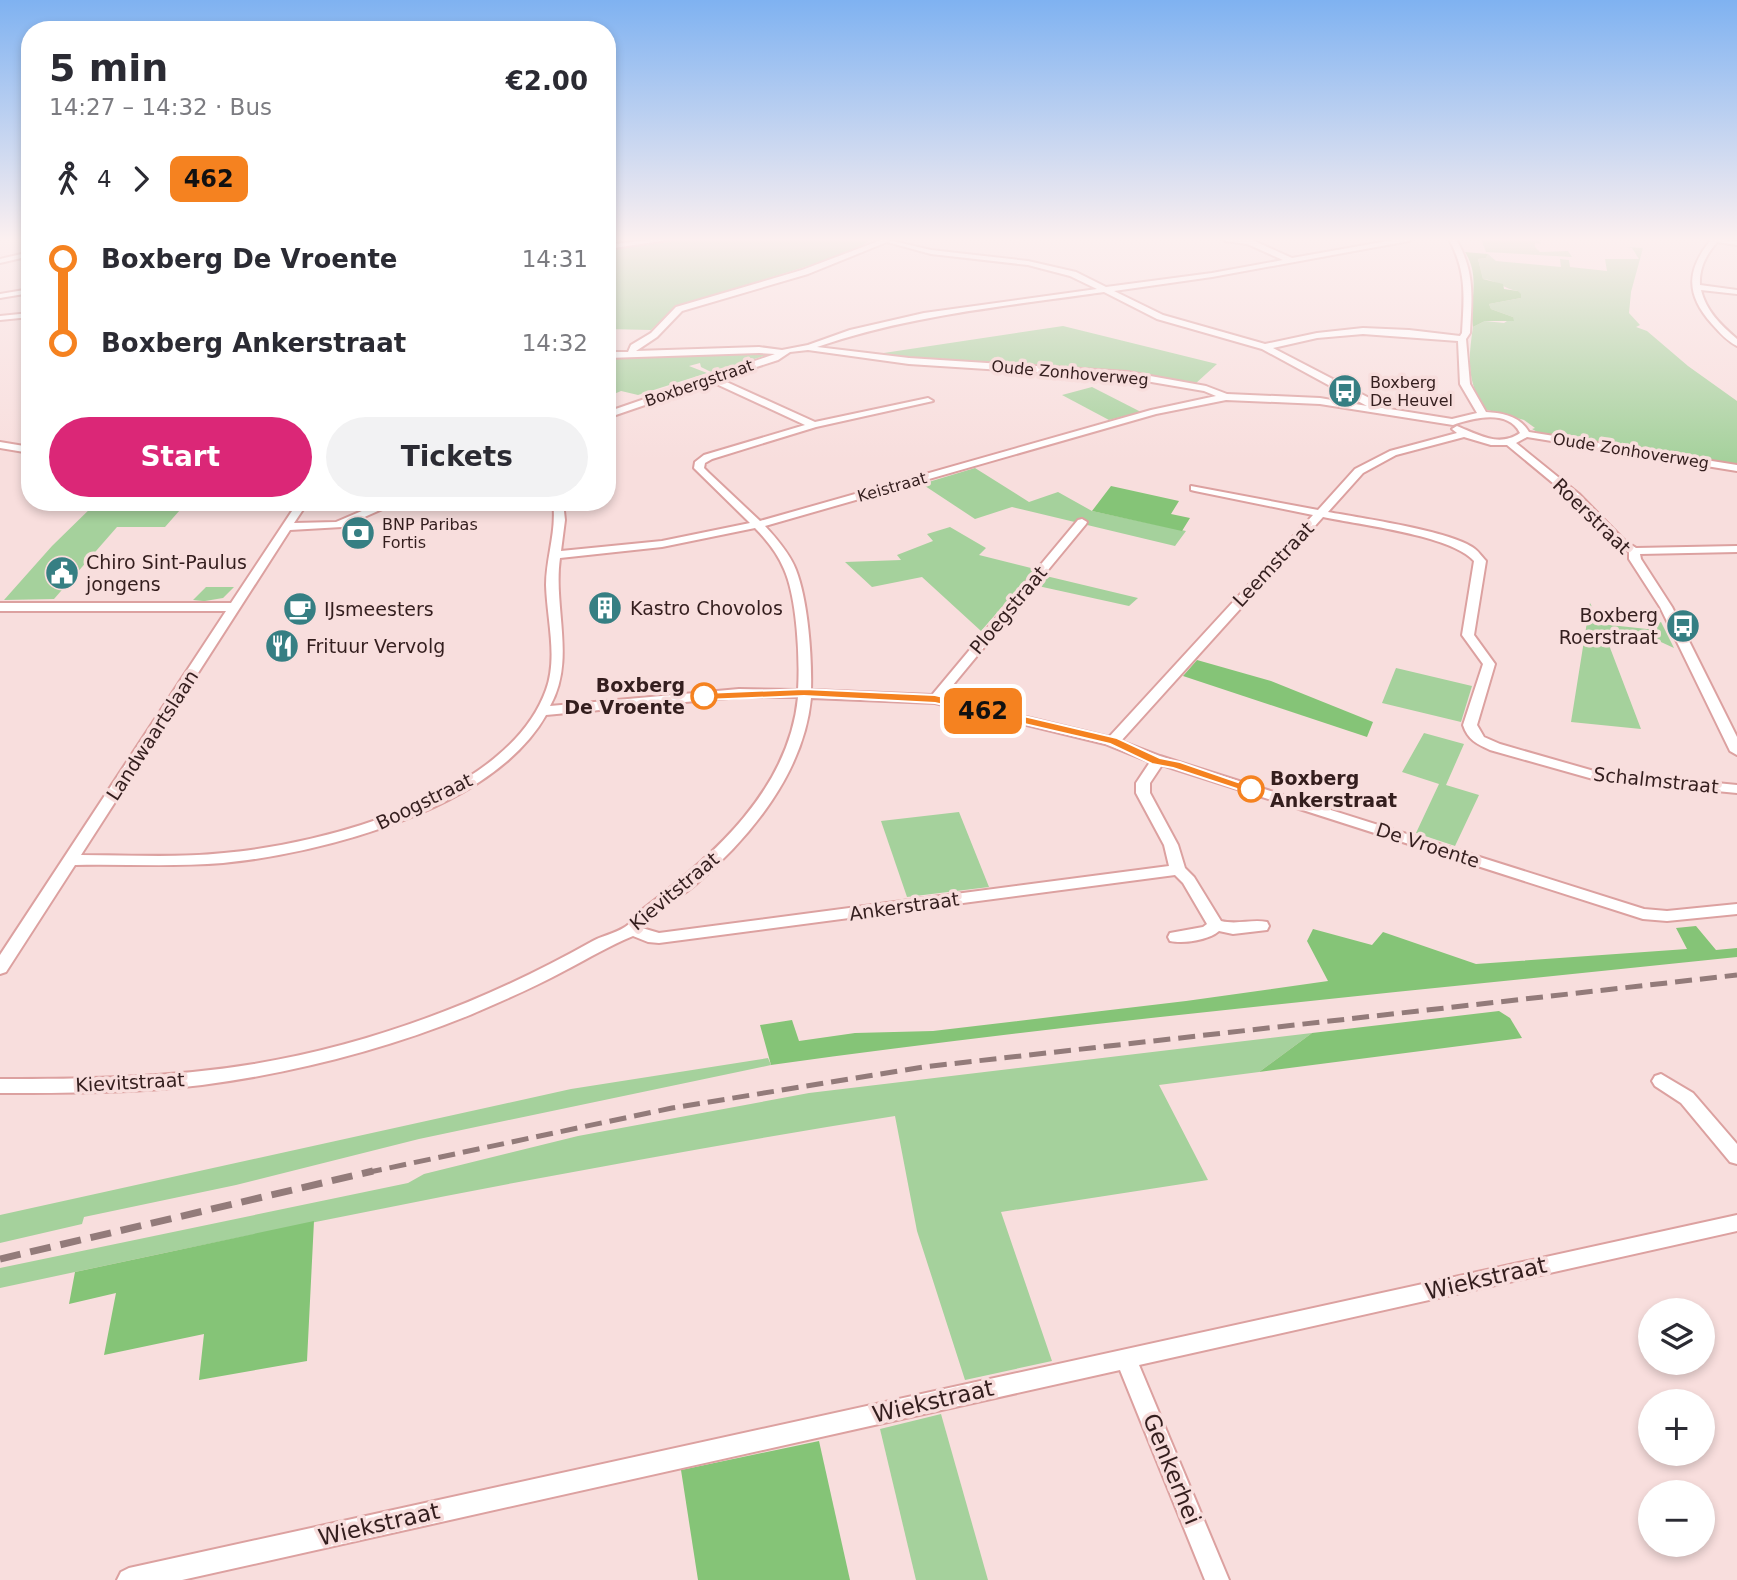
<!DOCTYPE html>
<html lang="en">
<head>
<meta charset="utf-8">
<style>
  body { margin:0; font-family:"DejaVu Sans",sans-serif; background:#f2f2f3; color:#2b2b33; height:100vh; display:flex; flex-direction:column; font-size:26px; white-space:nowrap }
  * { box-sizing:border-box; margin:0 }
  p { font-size:23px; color:#7c7c81 }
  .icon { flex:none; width:38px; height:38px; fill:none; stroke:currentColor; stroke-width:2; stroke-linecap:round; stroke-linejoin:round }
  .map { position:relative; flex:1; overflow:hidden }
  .sheet { position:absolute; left:21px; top:21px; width:595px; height:490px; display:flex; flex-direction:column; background:#fff; border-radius:28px; box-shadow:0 4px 10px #0003 }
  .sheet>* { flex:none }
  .badge { padding:0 14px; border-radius:10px; font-size:24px; line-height:46px }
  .fabs { position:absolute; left:1638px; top:1298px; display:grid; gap:14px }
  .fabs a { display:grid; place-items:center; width:77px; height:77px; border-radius:50%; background:#fff; box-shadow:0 4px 10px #0003; font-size:35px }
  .map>.badge { position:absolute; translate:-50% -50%; box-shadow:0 0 0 4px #fff }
  .legs { display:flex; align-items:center; gap:10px; height:77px; padding:0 28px; font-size:23px }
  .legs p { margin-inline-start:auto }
  .overview { display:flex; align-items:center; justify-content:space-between; height:119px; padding:0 28px }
  h1 { font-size:38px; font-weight:700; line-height:52px }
  .cta { display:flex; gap:14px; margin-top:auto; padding:14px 28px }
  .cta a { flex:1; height:80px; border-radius:42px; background:#db2777; color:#fff; font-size:28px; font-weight:700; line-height:80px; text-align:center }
  .cta a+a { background:#f2f2f3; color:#2b2b33 }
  ul { padding:0 28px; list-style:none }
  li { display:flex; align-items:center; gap:24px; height:84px; font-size:26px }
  li i { display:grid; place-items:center; width:10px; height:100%; margin:0 9px; background:currentColor }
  li i::after { content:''; width:18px; height:18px; margin:-9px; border:5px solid; border-radius:50%; background:#fff }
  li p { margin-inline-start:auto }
  li:first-child i { background:linear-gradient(#0000 50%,currentColor 0) }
  li:last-child i { background:linear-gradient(currentColor 50%,#0000 0) }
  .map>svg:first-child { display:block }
  .green { fill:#a5d19c }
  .forest { fill:#85c477 }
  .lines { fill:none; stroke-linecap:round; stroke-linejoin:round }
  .street-casing { stroke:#dca1a0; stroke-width:4 }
  .street { fill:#fff; fill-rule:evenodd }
  .rail-far1 { stroke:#937b7a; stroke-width:5; stroke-dasharray:17 8; stroke-linecap:butt }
  .rail { stroke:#937b7a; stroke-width:7; stroke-dasharray:21 10; stroke-linecap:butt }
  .line-1 { fill:#f58220; stroke:#fff; stroke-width:2 }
  .stop-1-dot { fill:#fff; stroke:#f58220; stroke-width:3.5 }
  .labels { text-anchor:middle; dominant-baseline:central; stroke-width:7; stroke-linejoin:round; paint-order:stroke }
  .far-street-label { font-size:16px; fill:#341e1e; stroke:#f8dedd }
  .far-poi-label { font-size:16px; fill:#341e1e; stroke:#f8dedd; text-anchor:start }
  .street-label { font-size:19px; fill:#341e1e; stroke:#f8dedd }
  .poi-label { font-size:19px; fill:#341e1e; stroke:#f8dedd; text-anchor:start }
  .stop-label { font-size:19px; font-weight:bold; fill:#341e1e; stroke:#f8dedd; text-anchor:end }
  .near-street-label { font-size:23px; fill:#341e1e; stroke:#f8dedd }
</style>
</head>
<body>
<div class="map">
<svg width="1737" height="1580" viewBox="0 0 1737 1580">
  <rect width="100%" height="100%" fill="#f8dedd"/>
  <g class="green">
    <polygon points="686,239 871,239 859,248 821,262 678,306 651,330 607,329 607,249"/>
    <polygon points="1481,239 1538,239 1541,244 1535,243 1535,247 1540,252 1568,251 1572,257 1486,252"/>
    <path d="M 1626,247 L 1643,248 L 1631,292 L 1629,313 L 1640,325 L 1636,327 L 1647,331 L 1688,366 L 1737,401 L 1737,465 L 1541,434 L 1532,429 L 1535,428 L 1524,420 L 1484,409 C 1467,380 1468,360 1473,327 L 1485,321 L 1504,323 L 1513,317 L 1491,309 L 1489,304 L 1521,298 L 1518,291 C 1504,289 1496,280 1483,279 L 1478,259 L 1486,258 L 1488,254 L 1496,261 L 1561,267 L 1560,259 L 1569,260 L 1570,267 L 1607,271 L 1605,259 L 1639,259 L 1632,248 Z"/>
    <path d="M 1063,326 L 1217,364 L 1195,384 C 1090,364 983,366 877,354 Z"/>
    <polygon points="754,352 771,354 711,372 701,367 700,363 689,366 707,373 638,395 617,390 621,391 607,397 607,357"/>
    <polygon points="1092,387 1141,412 1109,420 1062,395"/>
    <polygon points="975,468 1029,502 1058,492 1092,511 1186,531 1175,546 1012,507 975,519 922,484"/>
    <polygon points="97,502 187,502 165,527 117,527 54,599 4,600 52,546"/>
    <polygon points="950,527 986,548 979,555 1035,569 981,631 922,577 872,587 845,562 901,560 897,555 933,541 927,534"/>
    <polygon points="1046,576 1138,598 1129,606 1038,586"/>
    <polygon points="206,587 234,587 223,598 205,601 220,602 183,603 203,601 193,600"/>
    <polygon points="1590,603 1601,624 1647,629 1661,622 1674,648 1650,637 1604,632 1641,729 1571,722"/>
    <polygon points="1396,668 1472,686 1461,722 1382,703"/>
    <polygon points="1424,733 1464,744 1446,785 1479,795 1455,846 1416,833 1439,784 1402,772"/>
    <polygon points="959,812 989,887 907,897 881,821"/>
    <path d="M 1312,1033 L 1259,1072 L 1159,1085 L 1208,1180 L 1001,1212 L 1052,1361 L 965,1380 L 917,1231 L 895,1116 C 594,1164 298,1224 0,1288 L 0,1268 L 408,1183 L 424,1174 L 578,1136 L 809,1093 Z"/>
    <polygon points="768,1058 771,1065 419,1139 236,1185 84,1217 82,1224 0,1243 0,1215 571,1089"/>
    <polygon points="941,1414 988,1580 916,1580 880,1429"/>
  </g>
  <g class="forest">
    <path d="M 1465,252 L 1488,254 L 1486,258 L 1478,259 L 1483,279 L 1503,284 L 1504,289 L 1518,291 L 1521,294 L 1521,298 L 1489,304 L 1491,309 L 1513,317 L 1514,321 L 1485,321 L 1473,327 C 1469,300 1481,277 1465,252 Z"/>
    <polygon points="1111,486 1179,501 1171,514 1190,518 1182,531 1092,511"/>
    <polygon points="1197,660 1271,681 1373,722 1367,737 1183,676"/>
    <path d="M 1696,926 L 1716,950 L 1737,948 L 1737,957 C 1415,991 1092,1020 771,1065 L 760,1025 L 792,1020 L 799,1041 L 855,1033 L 933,1031 L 1186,1001 L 1328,981 L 1307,941 L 1313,929 L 1372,945 L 1383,932 L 1476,964 L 1687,949 L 1676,928 Z"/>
    <polygon points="1499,1011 1510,1018 1522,1038 1259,1072 1312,1033"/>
    <polygon points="314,1221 307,1361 199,1380 204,1334 104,1355 116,1293 69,1304 75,1272"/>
    <polygon points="819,1441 850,1580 698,1580 681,1470"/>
  </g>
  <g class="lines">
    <g class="street-casing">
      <g id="street">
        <polygon points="657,239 675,239 607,249 607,245"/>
        <path d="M 884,239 L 931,250 L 1028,261 L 1076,272 L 1106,287 L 1212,273 L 1283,260 L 1247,244 L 1225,241 L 1222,239 L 1252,240 L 1292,258 L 1399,239 L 1412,239 L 1409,241 L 1212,277 L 1114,291 L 1163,315 L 1265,344 L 1317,333 L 1363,328 L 1409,330 L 1460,336 L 1462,333 C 1464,296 1467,273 1449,239 L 1456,239 C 1475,272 1472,296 1470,333 L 1466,339 L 1470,384 L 1486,412 C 1502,413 1520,416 1529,432 L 1737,465 L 1737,471 L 1527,437 L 1516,443 L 1579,494 L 1625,541 L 1636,548 L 1737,546 L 1737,552 L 1640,554 L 1641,559 L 1672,607 L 1737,737 L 1737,755 L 1730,751 L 1660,607 L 1629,559 L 1629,552 L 1617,545 L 1571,498 L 1507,445 L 1491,445 L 1464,437 L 1396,455 L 1363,473 L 1328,512 C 1360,518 1453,531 1475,549 C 1479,552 1482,557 1486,561 L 1474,635 L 1495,664 L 1477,725 L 1484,737 L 1500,744 L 1594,771 L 1737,785 L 1737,793 L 1593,779 L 1490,750 C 1477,744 1468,740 1463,725 L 1483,664 L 1462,635 L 1474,561 C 1451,535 1360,525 1323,517 L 1121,741 L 1160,756 L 1644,909 L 1667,911 L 1737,904 L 1737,914 L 1667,921 L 1643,919 L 1162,765 L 1150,783 L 1150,793 L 1178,845 L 1185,868 L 1194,877 L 1221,921 C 1237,925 1252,919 1267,922 L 1269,926 L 1267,930 L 1233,934 L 1219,931 C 1209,940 1184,944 1170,941 L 1168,937 L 1170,933 L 1203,927 L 1207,924 L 1183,883 L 1175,875 L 659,943 L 648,942 L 633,936 C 609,946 589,958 566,970 C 535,987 502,1001 470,1015 C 384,1050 293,1073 202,1085 C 135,1093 67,1093 0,1093 L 0,1079 C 85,1079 169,1078 254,1064 C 373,1044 486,1001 591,942 C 601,936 614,934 625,927 C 632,923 636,914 643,909 C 713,856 789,790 798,697 L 739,697 L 546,715 C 493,809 324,853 223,863 C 174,867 124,864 75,865 L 6,972 L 0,974 L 0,955 L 226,611 L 0,611 L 0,603 L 231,603 L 298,502 L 308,502 L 294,523 L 336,522 L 383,502 L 398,502 L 342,527 L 290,530 L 81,855 C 129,855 176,858 224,853 C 324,844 508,796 546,690 C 558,657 547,620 546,585 C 546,557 557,531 553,502 L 563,502 L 565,520 L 561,551 L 662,541 L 750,523 L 694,468 L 695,462 L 704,455 L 805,425 L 712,382 L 607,418 L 607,412 L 775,354 L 759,353 L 607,358 L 607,352 L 628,352 L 631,345 L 651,333 L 676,307 L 802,270 ZM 887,242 L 931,254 L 1028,265 L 1070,276 L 1097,289 L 924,313 L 850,330 L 808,345 L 782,350 L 759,347 L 636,351 L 657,337 L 682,311 L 808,274 ZM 1104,292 L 1157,319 L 1262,349 L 1367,406 L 1320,398 L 1227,394 L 1206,386 L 1128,372 L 909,358 L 817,347 C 910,315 1007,306 1104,292 ZM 1363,334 L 1458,341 L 1460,384 L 1477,413 L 1452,419 L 1377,407 L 1373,400 L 1273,348 L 1317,338 ZM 808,350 L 909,364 L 1128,378 L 1204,391 L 1216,396 L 1151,410 L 760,521 L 709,473 L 704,468 L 705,463 L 712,459 L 816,427 L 933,401 L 928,398 L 815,422 L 720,379 L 778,360 L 790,352 ZM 1226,400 L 1320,404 L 1453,425 C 1473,418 1508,409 1520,433 C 1499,448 1477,434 1457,426 L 1452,429 L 1457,433 L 1390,451 L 1355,469 L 1318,510 L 1191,486 L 1191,490 L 1195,491 L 1313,515 L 1109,737 L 943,697 L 1086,524 L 1087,522 L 1082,519 L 1078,520 L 932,695 L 811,690 C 812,657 808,601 796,570 C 790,554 777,539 765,526 L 1156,414 ZM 755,528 C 767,540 778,554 784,569 C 797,598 800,658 798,690 L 739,689 L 550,706 C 576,660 553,608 560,558 L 662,547 ZM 811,698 L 935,703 L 1105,744 L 1150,762 L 1136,783 L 1136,793 L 1164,845 L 1169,866 L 659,933 L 642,928 C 656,910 679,899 696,884 C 751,837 804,772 811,698 Z"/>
        <path d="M 1707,239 L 1737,241 L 1737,245 L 1717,242 C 1706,255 1699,268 1700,285 L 1737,290 L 1737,294 L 1701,290 C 1706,311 1721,325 1737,339 L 1737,346 C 1727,341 1719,332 1712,324 C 1686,295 1686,271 1710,241 Z"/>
        <polygon points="30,252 30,256 0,263 0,259"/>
        <polygon points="30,289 30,293 0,298 0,294"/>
        <polygon points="30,313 30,317 0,320 0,316"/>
        <polygon points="0,442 30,447 30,453 0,448"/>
        <polygon points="1661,1074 1693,1093 1737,1144 1737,1164 1730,1162 1681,1103 1655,1086 1652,1081 1655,1076"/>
        <polygon points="1737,1215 1737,1231 1139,1365 1229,1580 1205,1580 1120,1370 182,1580 117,1580 121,1572 129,1568"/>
      </g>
    </g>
    <use href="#street" class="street"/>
    <polyline class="rail-far1" points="365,1173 672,1108 923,1067 1737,975"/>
    <polyline class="rail" points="0,1259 373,1171"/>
  </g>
  <linearGradient id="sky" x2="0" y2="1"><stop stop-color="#7fb2f1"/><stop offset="0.52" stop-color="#fcf0f0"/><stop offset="1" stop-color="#fcf0f0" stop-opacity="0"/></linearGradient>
  <rect width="1737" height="460" fill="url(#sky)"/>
  <polygon class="line-1" points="804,689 935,695 1117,738 1160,758 1180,762 1258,789 1251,793 1246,792 1173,768 1152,764 1110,744 935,703 804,696 704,700 698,696 704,693"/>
  <defs>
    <g id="bus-disc" transform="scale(1.75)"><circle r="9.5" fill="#367f83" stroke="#f8dedd"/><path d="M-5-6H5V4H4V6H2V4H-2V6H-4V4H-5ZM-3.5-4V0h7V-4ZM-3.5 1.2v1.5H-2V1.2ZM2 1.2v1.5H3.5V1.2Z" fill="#fff"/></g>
    <g id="bank-disc" transform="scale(1.75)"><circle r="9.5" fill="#367f83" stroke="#f8dedd"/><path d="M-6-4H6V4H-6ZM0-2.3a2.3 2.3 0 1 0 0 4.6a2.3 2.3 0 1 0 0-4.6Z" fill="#fff"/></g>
    <g id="civic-disc" transform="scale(1.75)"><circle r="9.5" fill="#367f83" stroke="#f8dedd"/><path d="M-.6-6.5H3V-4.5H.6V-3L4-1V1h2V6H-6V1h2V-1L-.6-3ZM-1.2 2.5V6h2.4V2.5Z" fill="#fff"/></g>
    <g id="building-disc" transform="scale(1.75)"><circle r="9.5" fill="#367f83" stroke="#f8dedd"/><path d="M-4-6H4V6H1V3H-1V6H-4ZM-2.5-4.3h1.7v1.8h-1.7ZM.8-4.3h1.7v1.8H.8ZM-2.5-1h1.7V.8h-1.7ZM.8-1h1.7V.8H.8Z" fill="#fff"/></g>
    <g id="cafe-disc" transform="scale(1.75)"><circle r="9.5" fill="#367f83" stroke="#f8dedd"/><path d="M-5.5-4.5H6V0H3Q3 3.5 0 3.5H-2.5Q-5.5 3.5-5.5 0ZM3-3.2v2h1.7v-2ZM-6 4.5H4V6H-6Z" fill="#fff"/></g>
    <g id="restaurant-disc" transform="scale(1.75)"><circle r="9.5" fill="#367f83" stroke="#f8dedd"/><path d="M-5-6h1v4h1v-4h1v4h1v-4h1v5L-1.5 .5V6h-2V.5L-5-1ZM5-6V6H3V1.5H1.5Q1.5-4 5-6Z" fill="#fff"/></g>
  </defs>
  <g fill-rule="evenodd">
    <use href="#bus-disc" x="1345" y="391"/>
    <use href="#bank-disc" x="358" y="533"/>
    <use href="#civic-disc" x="62" y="573"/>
    <use href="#building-disc" x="605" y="608"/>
    <use href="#cafe-disc" x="300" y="609"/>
    <use href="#bus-disc" x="1683" y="626"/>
    <use href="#restaurant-disc" x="282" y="646"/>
  </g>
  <g class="stop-1-dot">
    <circle cx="704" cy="696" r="12"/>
    <circle cx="1251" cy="789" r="12"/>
  </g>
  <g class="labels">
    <g class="far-street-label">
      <text transform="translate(1070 373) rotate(5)">Oude Zonhoverweg</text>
      <text transform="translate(699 383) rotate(-19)">Boxbergstraat</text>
      <text transform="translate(1631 451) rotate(9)">Oude Zonhoverweg</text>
      <text transform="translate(892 487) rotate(-16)">Keistraat</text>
    </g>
    <g class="far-poi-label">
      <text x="1370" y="382">Boxberg<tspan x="1370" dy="18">De Heuvel</tspan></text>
      <text x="382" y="524">BNP Paribas<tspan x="382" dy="18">Fortis</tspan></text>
    </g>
    <g class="street-label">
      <text transform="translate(1592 516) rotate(44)">Roerstraat</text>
      <text transform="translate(1273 564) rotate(-47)">Leemstraat</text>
      <text transform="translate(1008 610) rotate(-50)">Ploegstraat</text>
      <text transform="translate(152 735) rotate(-57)">Landwaartslaan</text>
      <text transform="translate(1656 780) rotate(6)">Schalmstraat</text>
      <text transform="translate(424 801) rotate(-26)">Boogstraat</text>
      <text transform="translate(1428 845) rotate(18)">De Vroente</text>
      <text transform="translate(674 891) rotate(-40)">Kievitstraat</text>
      <text transform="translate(904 906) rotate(-8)">Ankerstraat</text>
      <text transform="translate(130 1082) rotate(-3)">Kievitstraat</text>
    </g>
    <g class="poi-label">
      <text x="86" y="562">Chiro Sint-Paulus<tspan x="86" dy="22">jongens</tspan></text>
      <text x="630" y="608">Kastro Chovolos</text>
      <text x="324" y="609">IJsmeesters</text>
      <text x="1658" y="615" text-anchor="end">Boxberg<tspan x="1658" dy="22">Roerstraat</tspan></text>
      <text x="306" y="646">Frituur Vervolg</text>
    </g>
    <g class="stop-label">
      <text x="685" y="685">Boxberg<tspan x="685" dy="22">De Vroente</tspan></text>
      <text x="1270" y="778" text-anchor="start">Boxberg<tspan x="1270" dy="22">Ankerstraat</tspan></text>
    </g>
    <g class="near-street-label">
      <text transform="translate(1486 1278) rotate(-13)">Wiekstraat</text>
      <text transform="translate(933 1401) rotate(-13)">Wiekstraat</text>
      <text transform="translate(1172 1469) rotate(68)">Genkerhei</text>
      <text transform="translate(379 1524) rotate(-13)">Wiekstraat</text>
    </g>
  </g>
</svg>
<div class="fabs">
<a><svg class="icon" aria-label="layers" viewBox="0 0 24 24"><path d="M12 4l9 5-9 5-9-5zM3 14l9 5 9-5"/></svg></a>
<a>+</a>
<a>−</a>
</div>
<b class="badge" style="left:983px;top:711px;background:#f58220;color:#111">462</b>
<section class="sheet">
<div class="overview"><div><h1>5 min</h1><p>14:27 – 14:32 · Bus</p></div><b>€2.00</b></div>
<div class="legs"><svg class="icon" aria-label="walk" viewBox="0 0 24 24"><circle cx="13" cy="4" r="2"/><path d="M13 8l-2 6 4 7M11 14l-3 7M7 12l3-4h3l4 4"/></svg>4<svg class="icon" aria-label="forward" viewBox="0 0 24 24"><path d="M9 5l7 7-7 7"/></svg><b class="badge" style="background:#f58220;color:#111">462</b></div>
<ul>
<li><i style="color:#f58220"></i><b>Boxberg De Vroente</b><p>14:31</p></li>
<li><i style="color:#f58220"></i><b>Boxberg Ankerstraat</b><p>14:32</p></li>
</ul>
<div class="cta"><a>Start</a><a>Tickets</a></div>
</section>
</div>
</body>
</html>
